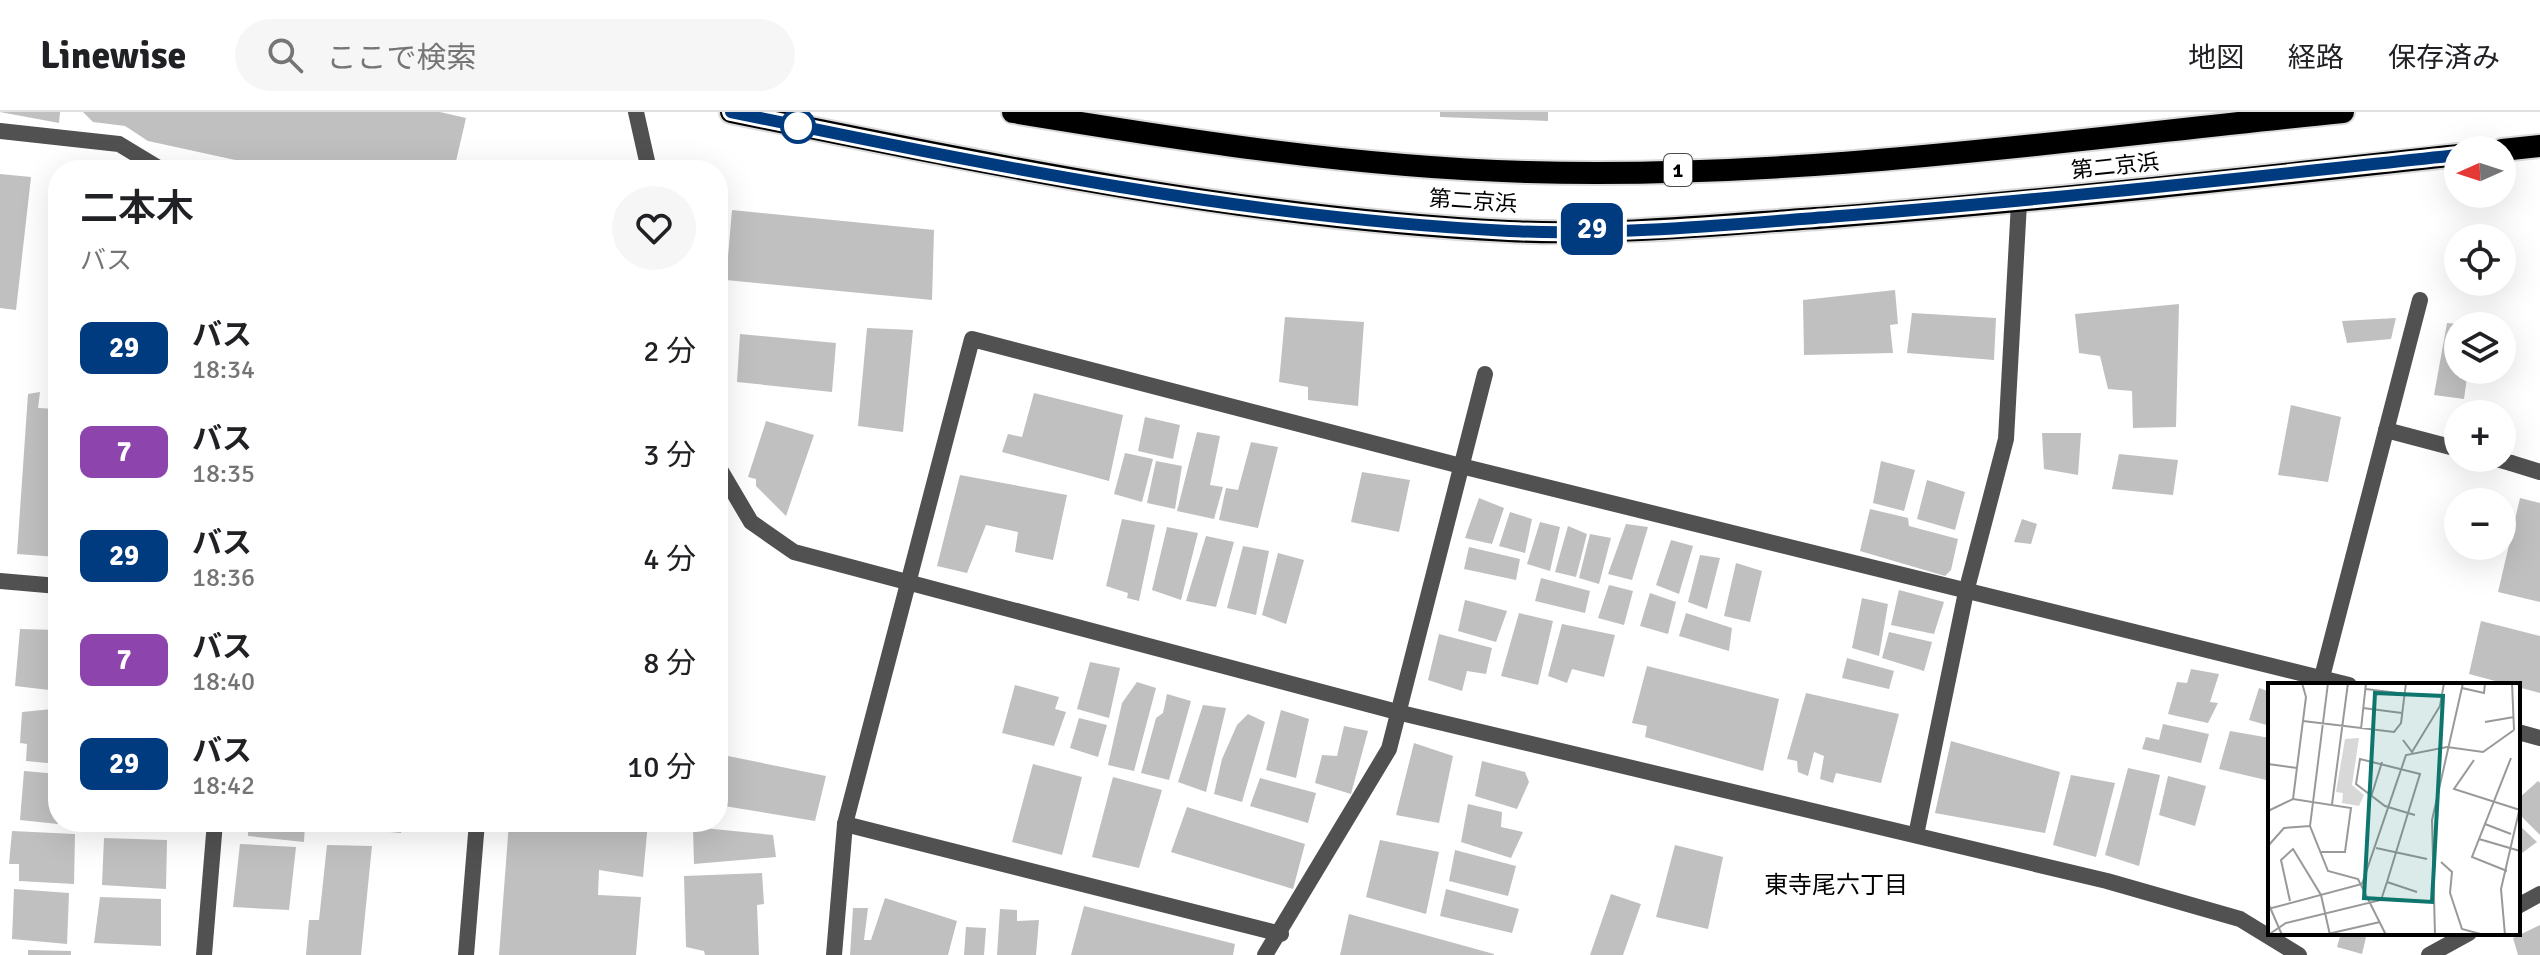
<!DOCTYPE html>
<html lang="ja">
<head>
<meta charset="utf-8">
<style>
  body { margin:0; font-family:Signika,"Noto Sans JP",sans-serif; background:#f6f6f6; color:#202124; height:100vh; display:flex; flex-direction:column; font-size:30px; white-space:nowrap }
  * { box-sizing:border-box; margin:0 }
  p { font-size:26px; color:#757577 }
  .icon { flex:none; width:44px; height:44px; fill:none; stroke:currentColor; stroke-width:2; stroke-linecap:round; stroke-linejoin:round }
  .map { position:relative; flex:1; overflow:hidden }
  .details { position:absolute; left:48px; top:48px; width:680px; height:672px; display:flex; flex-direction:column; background:#fff; border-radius:32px; box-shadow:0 8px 32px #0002 }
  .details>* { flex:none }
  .badge { padding:0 16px; border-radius:12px; font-size:28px; line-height:52px }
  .needle { width:52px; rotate:267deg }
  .fabs { position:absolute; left:2444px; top:24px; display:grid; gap:16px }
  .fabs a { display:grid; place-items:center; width:72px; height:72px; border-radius:50%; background:#fff; box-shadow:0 8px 32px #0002; font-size:40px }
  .map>.badge { position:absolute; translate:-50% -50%; box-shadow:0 0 0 4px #fff }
  .round { display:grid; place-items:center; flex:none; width:84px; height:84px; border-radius:42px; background:#f6f6f6 }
  .overview { display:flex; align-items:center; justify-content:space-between; height:136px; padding:0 32px }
  h1 { font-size:38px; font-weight:600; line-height:60px }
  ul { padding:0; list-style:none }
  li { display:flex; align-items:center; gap:24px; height:104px; padding:0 32px }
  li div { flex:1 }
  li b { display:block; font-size:30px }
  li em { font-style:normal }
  li .badge { min-width:88px; font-weight:700; text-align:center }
  header { display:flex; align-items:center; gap:48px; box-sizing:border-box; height:112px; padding:0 40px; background:#fff; border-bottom:2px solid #e0e0e0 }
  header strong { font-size:38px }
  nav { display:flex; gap:44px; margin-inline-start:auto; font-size:28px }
  .search { width:560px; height:72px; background:#f6f6f6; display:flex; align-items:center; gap:20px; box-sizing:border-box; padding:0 28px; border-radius:44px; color:#757577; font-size:30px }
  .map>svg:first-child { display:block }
  .building { fill:#c0c0c0 }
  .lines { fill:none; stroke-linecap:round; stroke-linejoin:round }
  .trunk-casing { stroke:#dbdbdb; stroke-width:26 }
  .service { stroke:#515151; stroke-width:16 }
  .minor { stroke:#515151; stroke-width:16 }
  .tertiary { stroke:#515151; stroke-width:16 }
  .trunk { stroke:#000; stroke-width:22 }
  .line-casing { stroke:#fff; stroke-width:18 }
  .line { stroke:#003b80; stroke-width:12 }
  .stop-dot { fill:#fff; stroke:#003b80; stroke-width:4 }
  .labels { text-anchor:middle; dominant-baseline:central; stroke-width:6; stroke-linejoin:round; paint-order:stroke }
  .shield { fill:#fff; stroke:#4c4c4c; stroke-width:2 }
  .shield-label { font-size:20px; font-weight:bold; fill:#000 }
  .street-label { font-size:22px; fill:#000; stroke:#fff }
  .neighbourhood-label { font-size:24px; fill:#000; stroke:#fff }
  .inset-road { fill:none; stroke:#999; stroke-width:2 }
  .view { fill:#0f766e; fill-opacity:0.15; stroke:#0f766e; stroke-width:4 }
  .inset-edge { fill:none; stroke:#000; stroke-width:4 }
</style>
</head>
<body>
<header>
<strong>Linewise</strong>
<div class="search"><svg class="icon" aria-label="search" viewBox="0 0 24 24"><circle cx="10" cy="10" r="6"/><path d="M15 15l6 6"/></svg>ここで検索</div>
<nav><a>地図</a><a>経路</a><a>保存済み</a></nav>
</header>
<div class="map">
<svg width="2540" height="843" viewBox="0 0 2540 843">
  <rect width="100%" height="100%" fill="#fff"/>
  <g class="building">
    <polygon points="0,0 60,0 59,11"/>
    <polygon points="83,0 440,0 466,6 454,58 265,58 263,54 148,29 125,14 93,10"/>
    <polygon points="1440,0 1548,0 1548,9 1440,5"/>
    <polygon points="0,62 31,65 16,198 0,196"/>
    <polygon points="732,98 934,118 932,188 726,168"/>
    <polygon points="1895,178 1898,212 1890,213 1893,241 1804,243 1803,188"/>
    <polygon points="2179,192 2176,315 2133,316 2132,279 2108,277 2100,244 2079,241 2075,202"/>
    <polygon points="1912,201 1996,206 1994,248 1907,241"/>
    <polygon points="1285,205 1364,210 1358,294 1308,288 1308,275 1279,270"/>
    <polygon points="2396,206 2391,227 2347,231 2342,209"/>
    <polygon points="2447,211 2458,212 2458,258 2468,258 2464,287 2434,283"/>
    <polygon points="867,216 913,218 903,320 858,314"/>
    <polygon points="740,222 836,231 832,280 737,270"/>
    <polygon points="40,280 38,296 58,297 58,445 17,442 28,282"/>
    <polygon points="1034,281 1123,303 1109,369 1002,340 1008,322 1022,325"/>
    <polygon points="2291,293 2341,305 2328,370 2278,363"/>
    <polygon points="1145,305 1180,313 1173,347 1138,339"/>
    <polygon points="766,309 814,323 786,404 756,374 756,367 748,365"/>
    <polygon points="1197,320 1220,324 1210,373 1223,375 1214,407 1177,399"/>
    <polygon points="2042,321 2081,321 2078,363 2044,357"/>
    <polygon points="1251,330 1278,335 1258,416 1219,408 1226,376 1238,378"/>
    <polygon points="1125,341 1153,347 1142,390 1114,382"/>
    <polygon points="2119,342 2178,348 2173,383 2112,377"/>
    <polygon points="1156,349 1182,354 1175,397 1147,391"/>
    <polygon points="1881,349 1915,358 1904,399 1873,391"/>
    <polygon points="1362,360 1410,368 1399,420 1351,410"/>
    <polygon points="960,363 1067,383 1053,448 1015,440 1018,420 986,413 967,461 937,454"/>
    <polygon points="1927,368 1965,380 1955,418 1917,407"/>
    <polygon points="1479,386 1504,396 1492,432 1465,426"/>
    <polygon points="2520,386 2540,391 2540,490 2498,480"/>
    <polygon points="1870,397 1908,406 1909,414 1958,427 1951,458 1945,464 1860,439"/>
    <polygon points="1510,400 1532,407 1525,441 1499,434"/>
    <polygon points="1122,407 1155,413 1139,489 1127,486 1128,481 1106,474"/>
    <polygon points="2022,407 2037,412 2031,432 2014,430"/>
    <polygon points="1540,410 1560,415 1550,459 1527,452"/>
    <polygon points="1626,412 1648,415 1632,468 1608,462"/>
    <polygon points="1568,414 1587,422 1576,465 1555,460"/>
    <polygon points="1167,415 1198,421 1181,488 1152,478"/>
    <polygon points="1590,422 1611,426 1599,472 1579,466"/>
    <polygon points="1206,424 1234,430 1216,495 1186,489"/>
    <polygon points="1671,428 1693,434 1679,482 1656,473"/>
    <polygon points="1243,434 1269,439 1256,503 1227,496"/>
    <polygon points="1469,435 1520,447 1516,468 1464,457"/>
    <polygon points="1278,441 1304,448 1286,512 1262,503"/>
    <polygon points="1700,443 1720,446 1707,497 1688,490"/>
    <polygon points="1736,451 1762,459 1750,510 1724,504"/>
    <polygon points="1541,466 1590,479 1585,501 1535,489"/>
    <polygon points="1609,473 1633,479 1624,513 1598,506"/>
    <polygon points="1899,478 1944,490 1934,522 1891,513"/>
    <polygon points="1650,481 1676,490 1668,522 1640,514"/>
    <polygon points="1862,486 1888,492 1879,544 1852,536"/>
    <polygon points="1465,488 1507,499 1496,530 1458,519"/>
    <polygon points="1519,501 1553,509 1538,573 1501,564"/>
    <polygon points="1686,501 1732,516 1729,539 1679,524"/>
    <polygon points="2481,509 2540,524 2540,581 2469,562"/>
    <polygon points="1562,512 1615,523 1604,565 1572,557 1567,571 1548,564"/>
    <polygon points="20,517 58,518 58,579 15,574"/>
    <polygon points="1889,520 1932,530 1924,559 1882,546"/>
    <polygon points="1439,522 1492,536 1486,562 1467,559 1462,579 1428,568"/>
    <polygon points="1847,546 1894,559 1889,577 1842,566"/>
    <polygon points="1090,550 1120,556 1109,606 1077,597"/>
    <polygon points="1647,554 1779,587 1763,659 1645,625 1647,614 1632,611"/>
    <polygon points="2191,557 2219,562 2210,590 2218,591 2208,611 2168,602 2177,570 2187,571"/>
    <polygon points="1137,570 1156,576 1134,659 1108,653 1122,591"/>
    <polygon points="1015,573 1059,585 1055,597 1066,600 1054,634 1002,621"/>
    <polygon points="2259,576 2270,580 2270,614 2249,608"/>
    <polygon points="1806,581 1899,602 1881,671 1836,661 1833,671 1820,667 1824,644 1814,640 1808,664 1798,660 1797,649 1787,647"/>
    <polygon points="1167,582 1191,589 1169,668 1141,661 1156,606 1163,601"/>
    <polygon points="1203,593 1226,596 1206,680 1178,670"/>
    <polygon points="53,597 58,598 58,652 26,649 27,632 20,631 22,600"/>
    <polygon points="1281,598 1309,607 1296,666 1266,658"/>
    <polygon points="1248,602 1265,610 1242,690 1214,682 1222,647 1237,613"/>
    <polygon points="1079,606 1107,613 1098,645 1070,636"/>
    <polygon points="2163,612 2209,622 2201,651 2142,637 2146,625 2159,628"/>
    <polygon points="1344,614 1368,619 1351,682 1315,671 1322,643 1337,644"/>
    <polygon points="2230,619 2270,626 2270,654 2266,668 2219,657"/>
    <polygon points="1951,629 2060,660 2045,721 1935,701"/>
    <polygon points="1414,631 1453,644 1439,711 1396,703"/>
    <polygon points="718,642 826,664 815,709 718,693"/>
    <polygon points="1482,649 1525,660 1529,670 1517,697 1475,684"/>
    <polygon points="1033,652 1082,665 1062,743 1012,730"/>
    <polygon points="2128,656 2160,663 2139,754 2105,743"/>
    <polygon points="24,659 58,662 58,712 20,708"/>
    <polygon points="2071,663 2115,671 2096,745 2053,733"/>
    <polygon points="2168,664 2206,674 2195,714 2159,703"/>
    <polygon points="1113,665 1162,678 1139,756 1092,745"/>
    <polygon points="1260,666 1316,681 1308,711 1250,694"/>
    <polygon points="2538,669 2540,671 2540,723 2518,701 2518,687"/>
    <polygon points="1468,692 1502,700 1501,715 1523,720 1511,746 1461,730"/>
    <polygon points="1187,695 1305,732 1293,777 1171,740"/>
    <polygon points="108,710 170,710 170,714"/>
    <polygon points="248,710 305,710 304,730 248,724"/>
    <polygon points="345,710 402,710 401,721 345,716"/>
    <polygon points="509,710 648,710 643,765 599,758 598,783 641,785 636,843 499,843"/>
    <polygon points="2518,712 2537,730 2518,744"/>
    <polygon points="693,715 773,723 776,745 694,752"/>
    <polygon points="12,719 75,722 74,772 19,769 19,752 9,752"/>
    <polygon points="104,726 167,728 166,777 102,773"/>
    <polygon points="1380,728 1439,740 1426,802 1366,785"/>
    <polygon points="240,732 296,735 289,798 233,795"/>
    <polygon points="327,733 372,734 361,843 306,843 309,808 319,808"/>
    <polygon points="1675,733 1723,745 1708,817 1656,805"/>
    <polygon points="1455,738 1516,754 1508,784 1449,769"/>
    <polygon points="762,761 764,792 757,793 759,843 705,843 704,839 686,835 684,764"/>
    <polygon points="14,777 69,781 67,832 12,827"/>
    <polygon points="1446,777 1519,797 1512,821 1440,804"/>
    <polygon points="1611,782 1641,792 1623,843 1590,843"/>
    <polygon points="100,785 161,787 161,834 94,831"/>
    <polygon points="885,786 957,809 948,843 850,843 853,796 868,796 864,828 871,828"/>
    <polygon points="1084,794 1235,832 1233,843 1071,843"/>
    <polygon points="1000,797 1017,798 1017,809 1039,808 1036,843 997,843"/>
    <polygon points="1349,802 1494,842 1494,843 1340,843"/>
    <polygon points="2540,813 2540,843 2518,843 2513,826"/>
    <polygon points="966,815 986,816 984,843 964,843"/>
    <polygon points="2341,821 2367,821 2362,842 2337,835"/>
    <polygon points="28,838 71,839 71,843 28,843"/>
  </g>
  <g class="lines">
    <g class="trunk-casing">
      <g id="trunk">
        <path d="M 731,0 C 988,52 1246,106 1508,119 C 1614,124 1726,112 1832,105 C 2041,89 2249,66 2458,43"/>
        <path d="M 1013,0 C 1183,28 1355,55 1527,60 C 1799,68 2072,27 2343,0"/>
        <polyline points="2502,38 2540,34"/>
      </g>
    </g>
    <polyline class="service" points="2511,351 2540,360"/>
    <g class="minor">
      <polyline points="0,19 119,32 162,58"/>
      <polyline points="2386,318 2458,337"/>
      <polyline points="2493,346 2511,351"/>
      <polyline points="0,469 58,474"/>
      <polyline points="2322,565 2420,188"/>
      <polyline points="2518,620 2540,626"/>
      <polyline points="845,712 1281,822"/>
      <polyline points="1916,723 1966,480 2006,327 2019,91"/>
      <polyline points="204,843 215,710"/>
      <polyline points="466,843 477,710"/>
      <polyline points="834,843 845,712 972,227 1461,354 2349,573"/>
      <polyline points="1265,843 1389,637 1485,262"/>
    </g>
    <g class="tertiary">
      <polyline points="636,0 649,58"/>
      <polyline points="718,354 751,410 794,440 1401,601 2107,769 2240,807 2299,843"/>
      <polyline points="2518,794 2540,782"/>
      <polyline points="2429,843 2469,821"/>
    </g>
    <use href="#trunk" class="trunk"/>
  </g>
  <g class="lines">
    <g class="line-casing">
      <path id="line" d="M 731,0 C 988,53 1246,106 1509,119 C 1615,124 1734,112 1840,104 C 2047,88 2252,65 2458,43"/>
    </g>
    <use href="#line" class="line"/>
  </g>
  <circle class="stop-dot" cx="798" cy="14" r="16"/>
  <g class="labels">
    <rect class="shield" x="1664" y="42" width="28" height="32" rx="6"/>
    <g class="shield-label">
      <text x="1678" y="58">1</text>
    </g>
    <g class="street-label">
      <text transform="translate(2115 54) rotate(-6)">第二京浜</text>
      <text transform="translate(1473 89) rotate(4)">第二京浜</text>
    </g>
    <g class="neighbourhood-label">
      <text x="1836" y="773">東寺尾六丁目</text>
    </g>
  </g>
  <g transform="translate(2268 571)">
    <rect width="252" height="252" fill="#fff"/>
    <path d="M 91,55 L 84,102 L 96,112 L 91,123 L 74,120 L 75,110 L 68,109 L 77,56 Z" fill="#d8d8d8"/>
    <path class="inset-road" d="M 60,0 L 42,143 L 60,188 L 90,196 L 118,252M 244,0 L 246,47M 194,5 L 216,10 L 217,0M 98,6 L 137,11M 95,25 L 134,30M 35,38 L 126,49 L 133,40 L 138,0M 217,39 L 246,34M 93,46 L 98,0M 135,57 L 144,69 L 172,23 L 176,0M 206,77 L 186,106 L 252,127M 0,81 L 29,85M 103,114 L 114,79M 25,116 L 38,14 L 34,0M 64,121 L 80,0M 0,128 L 25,116 L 83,125 L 77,169 L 52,169M 217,141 L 243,151M 211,156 L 252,168M 0,163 L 16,145 L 42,143M 108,165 L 159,176M 173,179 L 184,189 L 182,210 L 194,246 L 216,252M 239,188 L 204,174 L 243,75M 119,199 L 149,209M 22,218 L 13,177 L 25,166 L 53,212 L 62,252M 1,222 L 14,252M 0,226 L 94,201 L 138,72 L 179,64 L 215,69 L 246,47M 0,252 L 18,240 L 113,217 L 119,199 L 140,130 L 152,91 L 92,76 L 88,101 L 117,123 L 120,124 L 140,130 L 147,132M 55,252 L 112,239M 167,252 L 164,137 L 195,0M 237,252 L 233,206 L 252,124"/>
    <path class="view" d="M 107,10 L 175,13 L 164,219 L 96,215 Z"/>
    <rect width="252" height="252" class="inset-edge"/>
  </g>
</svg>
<div class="fabs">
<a><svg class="needle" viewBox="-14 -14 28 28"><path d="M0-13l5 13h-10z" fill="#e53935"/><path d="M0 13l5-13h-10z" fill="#757577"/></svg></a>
<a><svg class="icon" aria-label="locate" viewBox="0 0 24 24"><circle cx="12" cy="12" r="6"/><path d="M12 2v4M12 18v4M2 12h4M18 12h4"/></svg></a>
<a><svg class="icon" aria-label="layers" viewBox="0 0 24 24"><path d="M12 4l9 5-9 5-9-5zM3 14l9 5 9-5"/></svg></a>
<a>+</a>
<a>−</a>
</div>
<b class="badge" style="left:1592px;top:117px;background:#003b80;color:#fff">29</b>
<section class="details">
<div class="overview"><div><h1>二本木</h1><p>バス</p></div><a class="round"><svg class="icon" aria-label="heart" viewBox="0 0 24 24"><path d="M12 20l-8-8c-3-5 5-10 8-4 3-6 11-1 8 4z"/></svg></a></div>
<ul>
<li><span class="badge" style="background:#003b80;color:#fff">29</span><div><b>バス</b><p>18:34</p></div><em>2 分</em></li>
<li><span class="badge" style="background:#8e44ad;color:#fff">7</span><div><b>バス</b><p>18:35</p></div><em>3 分</em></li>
<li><span class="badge" style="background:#003b80;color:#fff">29</span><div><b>バス</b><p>18:36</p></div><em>4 分</em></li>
<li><span class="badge" style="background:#8e44ad;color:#fff">7</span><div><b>バス</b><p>18:40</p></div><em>8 分</em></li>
<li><span class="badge" style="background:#003b80;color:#fff">29</span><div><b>バス</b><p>18:42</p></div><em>10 分</em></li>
</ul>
</section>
</div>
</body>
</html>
